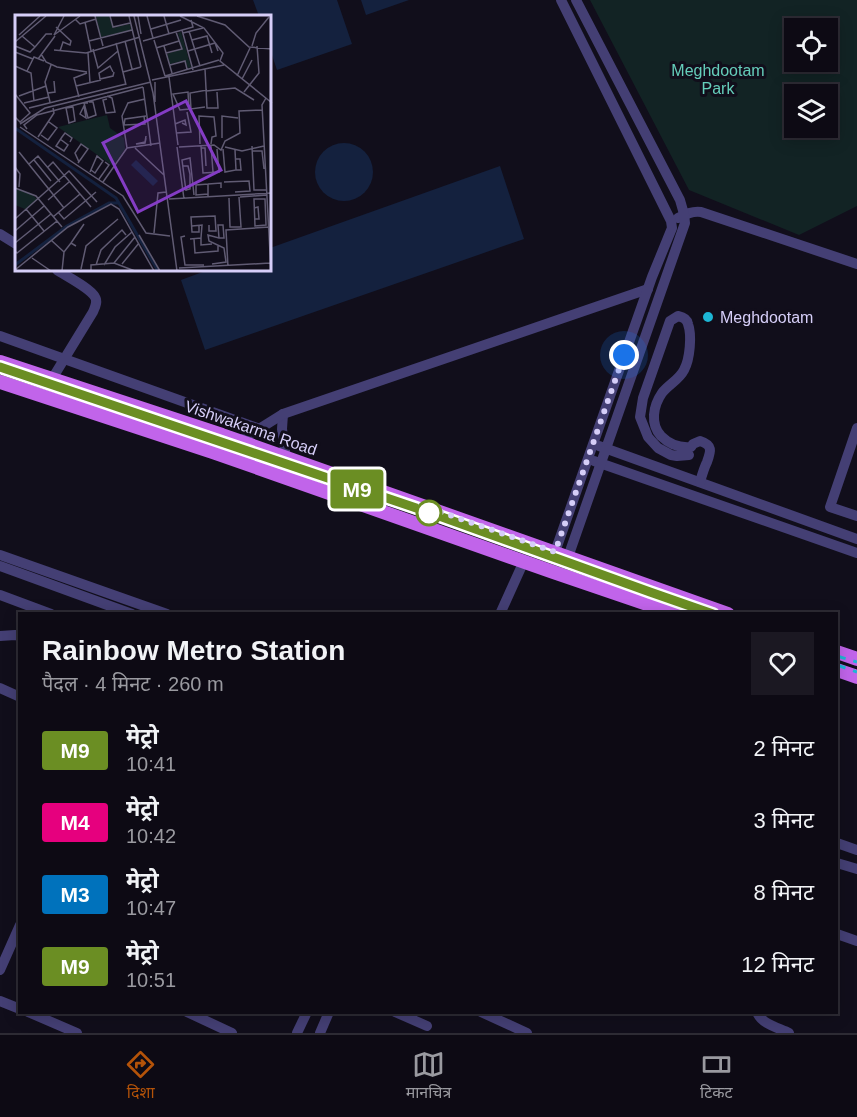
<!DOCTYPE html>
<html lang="hi">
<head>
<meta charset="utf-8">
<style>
  body { margin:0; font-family:Helvetica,"Noto Sans Devanagari",sans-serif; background:#1b1822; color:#f1f3f6; height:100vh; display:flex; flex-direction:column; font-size:22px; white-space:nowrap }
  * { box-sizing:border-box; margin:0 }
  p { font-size:20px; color:#9a9aa0 }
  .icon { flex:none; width:33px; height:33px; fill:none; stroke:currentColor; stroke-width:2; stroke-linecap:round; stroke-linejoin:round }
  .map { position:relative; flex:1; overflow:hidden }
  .sheet { position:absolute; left:18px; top:612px; width:820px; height:402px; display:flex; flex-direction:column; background:#0d0a14; border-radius:0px; box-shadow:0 3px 15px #0003,0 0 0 2px #2d2b34 }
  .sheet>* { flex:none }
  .badge { padding:0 12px; border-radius:4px; font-size:21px; line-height:39px }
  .buttons { position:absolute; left:784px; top:18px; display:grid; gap:12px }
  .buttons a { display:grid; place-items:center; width:54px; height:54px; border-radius:0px; background:#0d0a14; box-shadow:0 3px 15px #0003,0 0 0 2px #2d2b34; font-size:30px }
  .you { position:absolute; width:30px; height:30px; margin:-15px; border:4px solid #fff; border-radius:50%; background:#1a73e8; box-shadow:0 0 0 9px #1a73e833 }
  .map>.badge { position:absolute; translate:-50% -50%; box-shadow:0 0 0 3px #fff }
  .round { display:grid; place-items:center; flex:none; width:63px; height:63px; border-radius:0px; background:#1b1822 }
  .head { display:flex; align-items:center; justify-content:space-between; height:102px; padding:0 24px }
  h1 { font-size:28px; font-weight:700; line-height:45px }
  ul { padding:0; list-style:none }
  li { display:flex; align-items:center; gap:18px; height:72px; padding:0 24px }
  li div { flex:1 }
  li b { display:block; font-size:22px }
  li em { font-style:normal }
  li .badge { min-width:66px; font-weight:700; text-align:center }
  .tabs { display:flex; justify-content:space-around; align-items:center; height:84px; border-top:2px solid #2d2b34; background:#0d0a14; font-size:16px; color:#9a9aa0 }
  .tabs a { display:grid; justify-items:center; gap:3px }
  .tabs .selected { color:#b45309 }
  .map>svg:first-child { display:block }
  .green { fill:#122324; fill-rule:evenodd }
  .water { fill:#14213e }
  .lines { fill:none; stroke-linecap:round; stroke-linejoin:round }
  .minor { stroke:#443f74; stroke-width:10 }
  .major { stroke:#c164ea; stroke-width:14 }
  .rail { stroke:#1db6d5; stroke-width:3; stroke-dasharray:9 8; stroke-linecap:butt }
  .line-casing { stroke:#fff; stroke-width:14 }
  .line { stroke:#6b8e23; stroke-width:9 }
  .walk { stroke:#d6cef8; stroke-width:6; stroke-dasharray:0 10.8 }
  .poi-dot { fill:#1db6d5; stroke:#110e1b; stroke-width:2 }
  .stop-dot { fill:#fff; stroke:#6b8e23; stroke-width:3 }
  .labels { text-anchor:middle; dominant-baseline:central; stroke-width:6; stroke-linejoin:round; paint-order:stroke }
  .park-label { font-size:16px; fill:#65cdba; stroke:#110e1b }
  .poi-label { font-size:16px; fill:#d6cef8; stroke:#110e1b; text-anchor:start }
  .street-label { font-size:16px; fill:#d6cef8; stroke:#110e1b }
  .inset-river { fill:none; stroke:#14213e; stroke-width:3 }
  .inset-road { fill:none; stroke:#605b73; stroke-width:1.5 }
  .view { fill:#843cc5; fill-opacity:0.15; stroke:#843cc5; stroke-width:3 }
  .inset-edge { fill:none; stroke:#d6cef8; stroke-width:3 }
</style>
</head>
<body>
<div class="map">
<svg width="857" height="1033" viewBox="0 0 857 1033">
  <rect width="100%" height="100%" fill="#110e1b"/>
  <path class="green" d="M 590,0 L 857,0 L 857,206 L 799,235 L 689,190 ZM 795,28 L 828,28 L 828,62 L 795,62 ZM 795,94 L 828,94 L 828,128 L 795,128 Z"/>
  <g class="water">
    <polygon points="253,0 337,0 352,44 277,70 270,49 270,16 259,16"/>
    <polygon points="361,0 409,0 366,15"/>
    <circle cx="344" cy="172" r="29"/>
    <polygon points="500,166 524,239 205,350 181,280 208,270 270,270 270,248"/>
  </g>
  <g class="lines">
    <g class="minor">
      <path d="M 678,218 C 686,214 692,211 701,212 L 857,264"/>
      <polyline points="0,234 16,244"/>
      <polyline points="0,336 260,429"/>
      <path d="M 52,379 L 93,312 C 95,307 98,302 95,297 C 90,288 66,276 57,270"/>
      <polyline points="283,414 282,429 286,458"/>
      <polyline points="857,428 830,507 857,516"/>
      <polyline points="240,441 283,414 648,289"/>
      <polyline points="599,446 857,539"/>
      <path d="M 689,455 L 677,456 L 671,455 L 658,448 L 648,437 L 640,417 L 643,398 L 670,321 L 678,316 C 683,317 687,319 688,324 C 692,335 690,359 684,370 C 679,380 669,384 662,393 C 653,406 650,424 661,436 C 669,444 680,448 691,447 L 693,444 L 700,441 C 713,445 711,451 707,462 C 704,468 702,475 700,482"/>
      <polyline points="594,461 857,553"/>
      <polyline points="555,552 652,277 672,228 671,221 561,0"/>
      <polyline points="0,555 167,614"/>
      <polyline points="568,557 685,223 684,214 680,200 576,0"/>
      <polyline points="0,566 132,614"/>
      <polyline points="0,595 51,614"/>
      <polyline points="500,614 524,561"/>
      <polyline points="0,636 15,635 20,636"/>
      <polyline points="0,688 20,697"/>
      <polyline points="837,843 857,850"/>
      <polyline points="837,863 857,869"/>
      <polyline points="837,934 857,941"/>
      <polyline points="0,970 20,925"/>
      <polyline points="0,1001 20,1009"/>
      <polyline points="28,1012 77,1033"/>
      <polyline points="187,1012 232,1033"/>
      <polyline points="395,1012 427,1026"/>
      <polyline points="481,1012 527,1033"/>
      <path d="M 757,1012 C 761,1024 779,1028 789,1033"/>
      <polyline points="297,1033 307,1012"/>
      <polyline points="320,1033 329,1012"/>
    </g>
    <g class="major">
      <polyline points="0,362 222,435 728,614"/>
      <polyline points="0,382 213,452 553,572 676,614"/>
      <polyline points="837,652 857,659"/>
      <polyline points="837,670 857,677"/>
    </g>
    <g class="rail">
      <polyline points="0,367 428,512 712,614"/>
      <polyline points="837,656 857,662"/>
      <polyline points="837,665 857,672"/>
    </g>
  </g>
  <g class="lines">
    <g class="line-casing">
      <polyline id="line" points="0,367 428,512 650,592 713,614"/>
    </g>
    <use href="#line" class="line"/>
    <polyline class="walk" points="429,513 421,505 555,552 624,355"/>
  </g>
  <circle class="poi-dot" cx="708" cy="317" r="6"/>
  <circle class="stop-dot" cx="429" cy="513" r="12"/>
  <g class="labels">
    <g class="park-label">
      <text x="718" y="70">Meghdootam<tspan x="718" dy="18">Park</tspan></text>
    </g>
    <g class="poi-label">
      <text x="720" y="317">Meghdootam</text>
    </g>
    <g class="street-label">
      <text transform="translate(251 428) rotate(19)">Vishwakarma Road</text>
    </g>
  </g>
  <g transform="translate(15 15)">
    <rect width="256" height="256" fill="#110e1b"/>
    <path d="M 81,1 L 94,1 L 98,13 L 115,9 L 116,15 L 86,22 ZM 166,17 L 176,52 L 173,53 L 170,45 L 155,49 L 152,39 L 167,34 L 163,18 ZM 92,100 L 95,113 L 109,123 L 110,134 L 98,151 L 43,112 ZM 0,174 L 15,178 L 22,184 L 10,194 L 0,190 Z" fill="#122324"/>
    <path d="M 121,145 L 143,166 L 138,171 L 116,150 Z" fill="#14213e"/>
    <path class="inset-river" d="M 0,113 L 101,183 L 143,256M 0,250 L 52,211 L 94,188 L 103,188"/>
    <path class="inset-road" d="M 49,1 L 39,20 L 65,1M 80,1 L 88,31M 95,1 L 98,12 L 115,8M 114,1 L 126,52M 119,1 L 138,78 L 162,256M 123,1 L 126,19M 132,1 L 138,23M 149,1 L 154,19M 165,1 L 189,13 L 208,38 L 205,46 L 257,88M 182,1 L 210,10 L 234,32 L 257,34M 60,4 L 65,9 L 81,4M 70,7 L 76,36M 41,12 L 56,26 L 55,30 L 48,27 L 45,36M 136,14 L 166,5M 167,15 L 178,55M 174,16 L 185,51M 168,18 L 188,13M 4,20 L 25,1M 7,21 L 20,32 L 31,19 L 37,19M 139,25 L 150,61M 177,25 L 192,21 L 197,38M 74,26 L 117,15M 110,26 L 117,54M 128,26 L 178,12 L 176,5M 0,27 L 31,1M 101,28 L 111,70M 0,31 L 15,37 L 20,32M 149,31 L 157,58M 237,31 L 241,18 L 254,2M 141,33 L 164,26M 78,34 L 83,53 L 103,36M 39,35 L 71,38 L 125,22M 173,36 L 200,28 L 203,36M 0,37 L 18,44M 73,38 L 75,68M 151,38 L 167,34 L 161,17M 26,39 L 31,47 L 42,52 L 72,57M 23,44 L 40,21M 155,50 L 170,46 L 172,54M 0,51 L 16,58 L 19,86M 190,54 L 192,93 L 203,93 L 202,77M 12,56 L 19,42 L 29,46M 98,57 L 95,51 L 84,58 L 85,64 L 98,61 L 99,57M 108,57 L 126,52M 150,61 L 204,45M 222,61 L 235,33M 154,62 L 163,130M 227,64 L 237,45M 137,65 L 209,50M 140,67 L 140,87M 61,71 L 86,65M 128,72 L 136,131M 191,76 L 220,73 L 239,85M 173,77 L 174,94 L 165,95 L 158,79 ZM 229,77 L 244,58 L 242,31M 33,78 L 40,77 L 39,66M 0,79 L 15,98 L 5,107 L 0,102M 4,81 L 31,71M 64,82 L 59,63 L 72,58M 251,83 L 247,90 L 256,256M 92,84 L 88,85 L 91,98 L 100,97 L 97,83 L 92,81M 35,87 L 30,67 L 36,50M 9,88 L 34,82M 73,88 L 69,88 L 73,103 L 81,100 L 78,87 L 74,87M 57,91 L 58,92 L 60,106 L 54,108 L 51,93 L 58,92M 69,91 L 71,103 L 65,99 ZM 190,92 L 176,94 L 175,78 L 192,75M 14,93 L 111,69M 129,101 L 130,109 L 109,110 L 110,104 L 131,101M 5,109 L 30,93 L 136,67M 160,109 L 170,105 L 171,110 L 167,108M 5,112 L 108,181 L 131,218 L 155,221M 12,114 L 9,110 L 22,100 L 128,72M 161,118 L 176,117 L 172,97M 26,120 L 33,125 L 42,113 L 34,107M 131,121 L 130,127 L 121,129 L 130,128 L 131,123M 23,122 L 39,98 L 38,93M 207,123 L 207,101 L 223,103M 45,124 L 53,130 L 49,136 L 41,131 L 47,122 L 50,118 L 57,123 L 55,127M 185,129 L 184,101 L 199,102 L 201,121 L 197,122 L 196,129M 186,131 L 188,158 L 204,157 L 202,134M 196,131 L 198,157M 237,131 L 239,175 L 251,175M 162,132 L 169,184M 164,132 L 199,130 L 206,135 L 210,126 L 225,118 L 224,96 L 247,95M 210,132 L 227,136 L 249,131M 112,133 L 107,101 L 113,88 L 130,84M 120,133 L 149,160M 186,133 L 190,133 L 191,151M 208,134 L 210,157 L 221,155 L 220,135M 238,136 L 247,136 L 249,154M 4,137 L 49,193M 221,144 L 225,144 L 226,155 L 221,155M 19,145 L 36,166M 63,148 L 73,134 L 66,129 L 60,138 L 64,147M 14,149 L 23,141 L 45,167M 168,151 L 173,151 L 175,159 L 175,174 L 171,175M 0,152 L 5,159 L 4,172M 33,152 L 38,147 L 76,192M 75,157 L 82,141 L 88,146 L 80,158 L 76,155M 84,164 L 94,150 L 90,147M 88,167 L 112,133 L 145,128M 209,167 L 234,166 L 235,176 L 220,177M 193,169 L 206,168 L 206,173M 0,173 L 21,181 L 47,212M 171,176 L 167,145 L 175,143 L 179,180M 193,179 L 181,180 L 181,170 L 193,169 L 193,181M 225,182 L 252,180M 214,183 L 215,212 L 226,212 L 224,182M 154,184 L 257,178M 239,184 L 250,184 L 251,210 L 240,211 ZM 33,185 L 54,167M 239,193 L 243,192 L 244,204 L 240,204M 11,194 L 29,216M 43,197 L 49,204 L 81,177M 38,202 L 65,179M 0,204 L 54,156 L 82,187M 184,210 L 184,217 L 177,217 L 176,202 L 200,201 L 201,216 L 194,216 L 194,210M 177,211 L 187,210 L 186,223M 0,216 L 29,191M 139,218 L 143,178 L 151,177M 124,220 L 145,256M 170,221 L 166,222 L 170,250 L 189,250M 175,224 L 186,223 L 186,230 L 197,229M 179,224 L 180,238 L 203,236 L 203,231M 36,225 L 49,237 L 56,228 L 61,231M 0,228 L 36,199M 56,228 L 69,209M 0,236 L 2,238 L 42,206M 17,243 L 36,256M 99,248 L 120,222M 107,249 L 124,228M 197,249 L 211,247 L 209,233 L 194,226 L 193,220 L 204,223 L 209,223 L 208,210 L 203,210 L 204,223M 81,250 L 86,235 L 107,215 L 111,220M 89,250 L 100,232 L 117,217M 213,252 L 211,215 L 254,212M 164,253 L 255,248M 66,254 L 71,231 L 103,204M 0,255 L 53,212 L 96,189 L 104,194 L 139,256M 47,256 L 49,237M 76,256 L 76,250 L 99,248 L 120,256"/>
    <path class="view" d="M 171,86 L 206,155 L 123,197 L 88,128 Z"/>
    <rect width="256" height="256" class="inset-edge"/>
  </g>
</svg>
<div class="buttons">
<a><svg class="icon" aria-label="locate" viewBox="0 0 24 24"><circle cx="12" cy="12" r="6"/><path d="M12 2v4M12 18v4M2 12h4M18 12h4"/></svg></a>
<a><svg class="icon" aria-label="layers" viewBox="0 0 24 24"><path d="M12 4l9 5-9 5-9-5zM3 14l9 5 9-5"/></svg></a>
</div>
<div class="you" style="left:624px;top:355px"></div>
<b class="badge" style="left:357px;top:489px;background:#6b8e23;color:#fff">M9</b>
<section class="sheet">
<div class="head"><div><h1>Rainbow Metro Station</h1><p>पैदल · 4 मिनट · 260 m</p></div><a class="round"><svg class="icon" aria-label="heart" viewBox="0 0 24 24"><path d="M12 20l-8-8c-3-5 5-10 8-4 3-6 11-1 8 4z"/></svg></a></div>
<ul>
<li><span class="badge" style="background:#6b8e23;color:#fff">M9</span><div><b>मेट्रो</b><p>10:41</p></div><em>2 मिनट</em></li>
<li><span class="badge" style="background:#e6007e;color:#fff">M4</span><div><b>मेट्रो</b><p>10:42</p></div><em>3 मिनट</em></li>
<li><span class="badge" style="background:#0072bc;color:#fff">M3</span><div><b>मेट्रो</b><p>10:47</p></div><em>8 मिनट</em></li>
<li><span class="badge" style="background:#6b8e23;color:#fff">M9</span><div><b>मेट्रो</b><p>10:51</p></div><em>12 मिनट</em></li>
</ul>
</section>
</div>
<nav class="tabs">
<a class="selected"><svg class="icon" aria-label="directions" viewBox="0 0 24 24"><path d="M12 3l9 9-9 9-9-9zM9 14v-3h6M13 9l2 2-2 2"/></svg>दिशा</a>
<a><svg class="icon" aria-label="map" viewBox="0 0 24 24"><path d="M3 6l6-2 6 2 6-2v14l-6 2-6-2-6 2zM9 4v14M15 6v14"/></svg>मानचित्र</a>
<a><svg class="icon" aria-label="tickets" viewBox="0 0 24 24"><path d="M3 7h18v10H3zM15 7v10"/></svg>टिकट</a>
</nav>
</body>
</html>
